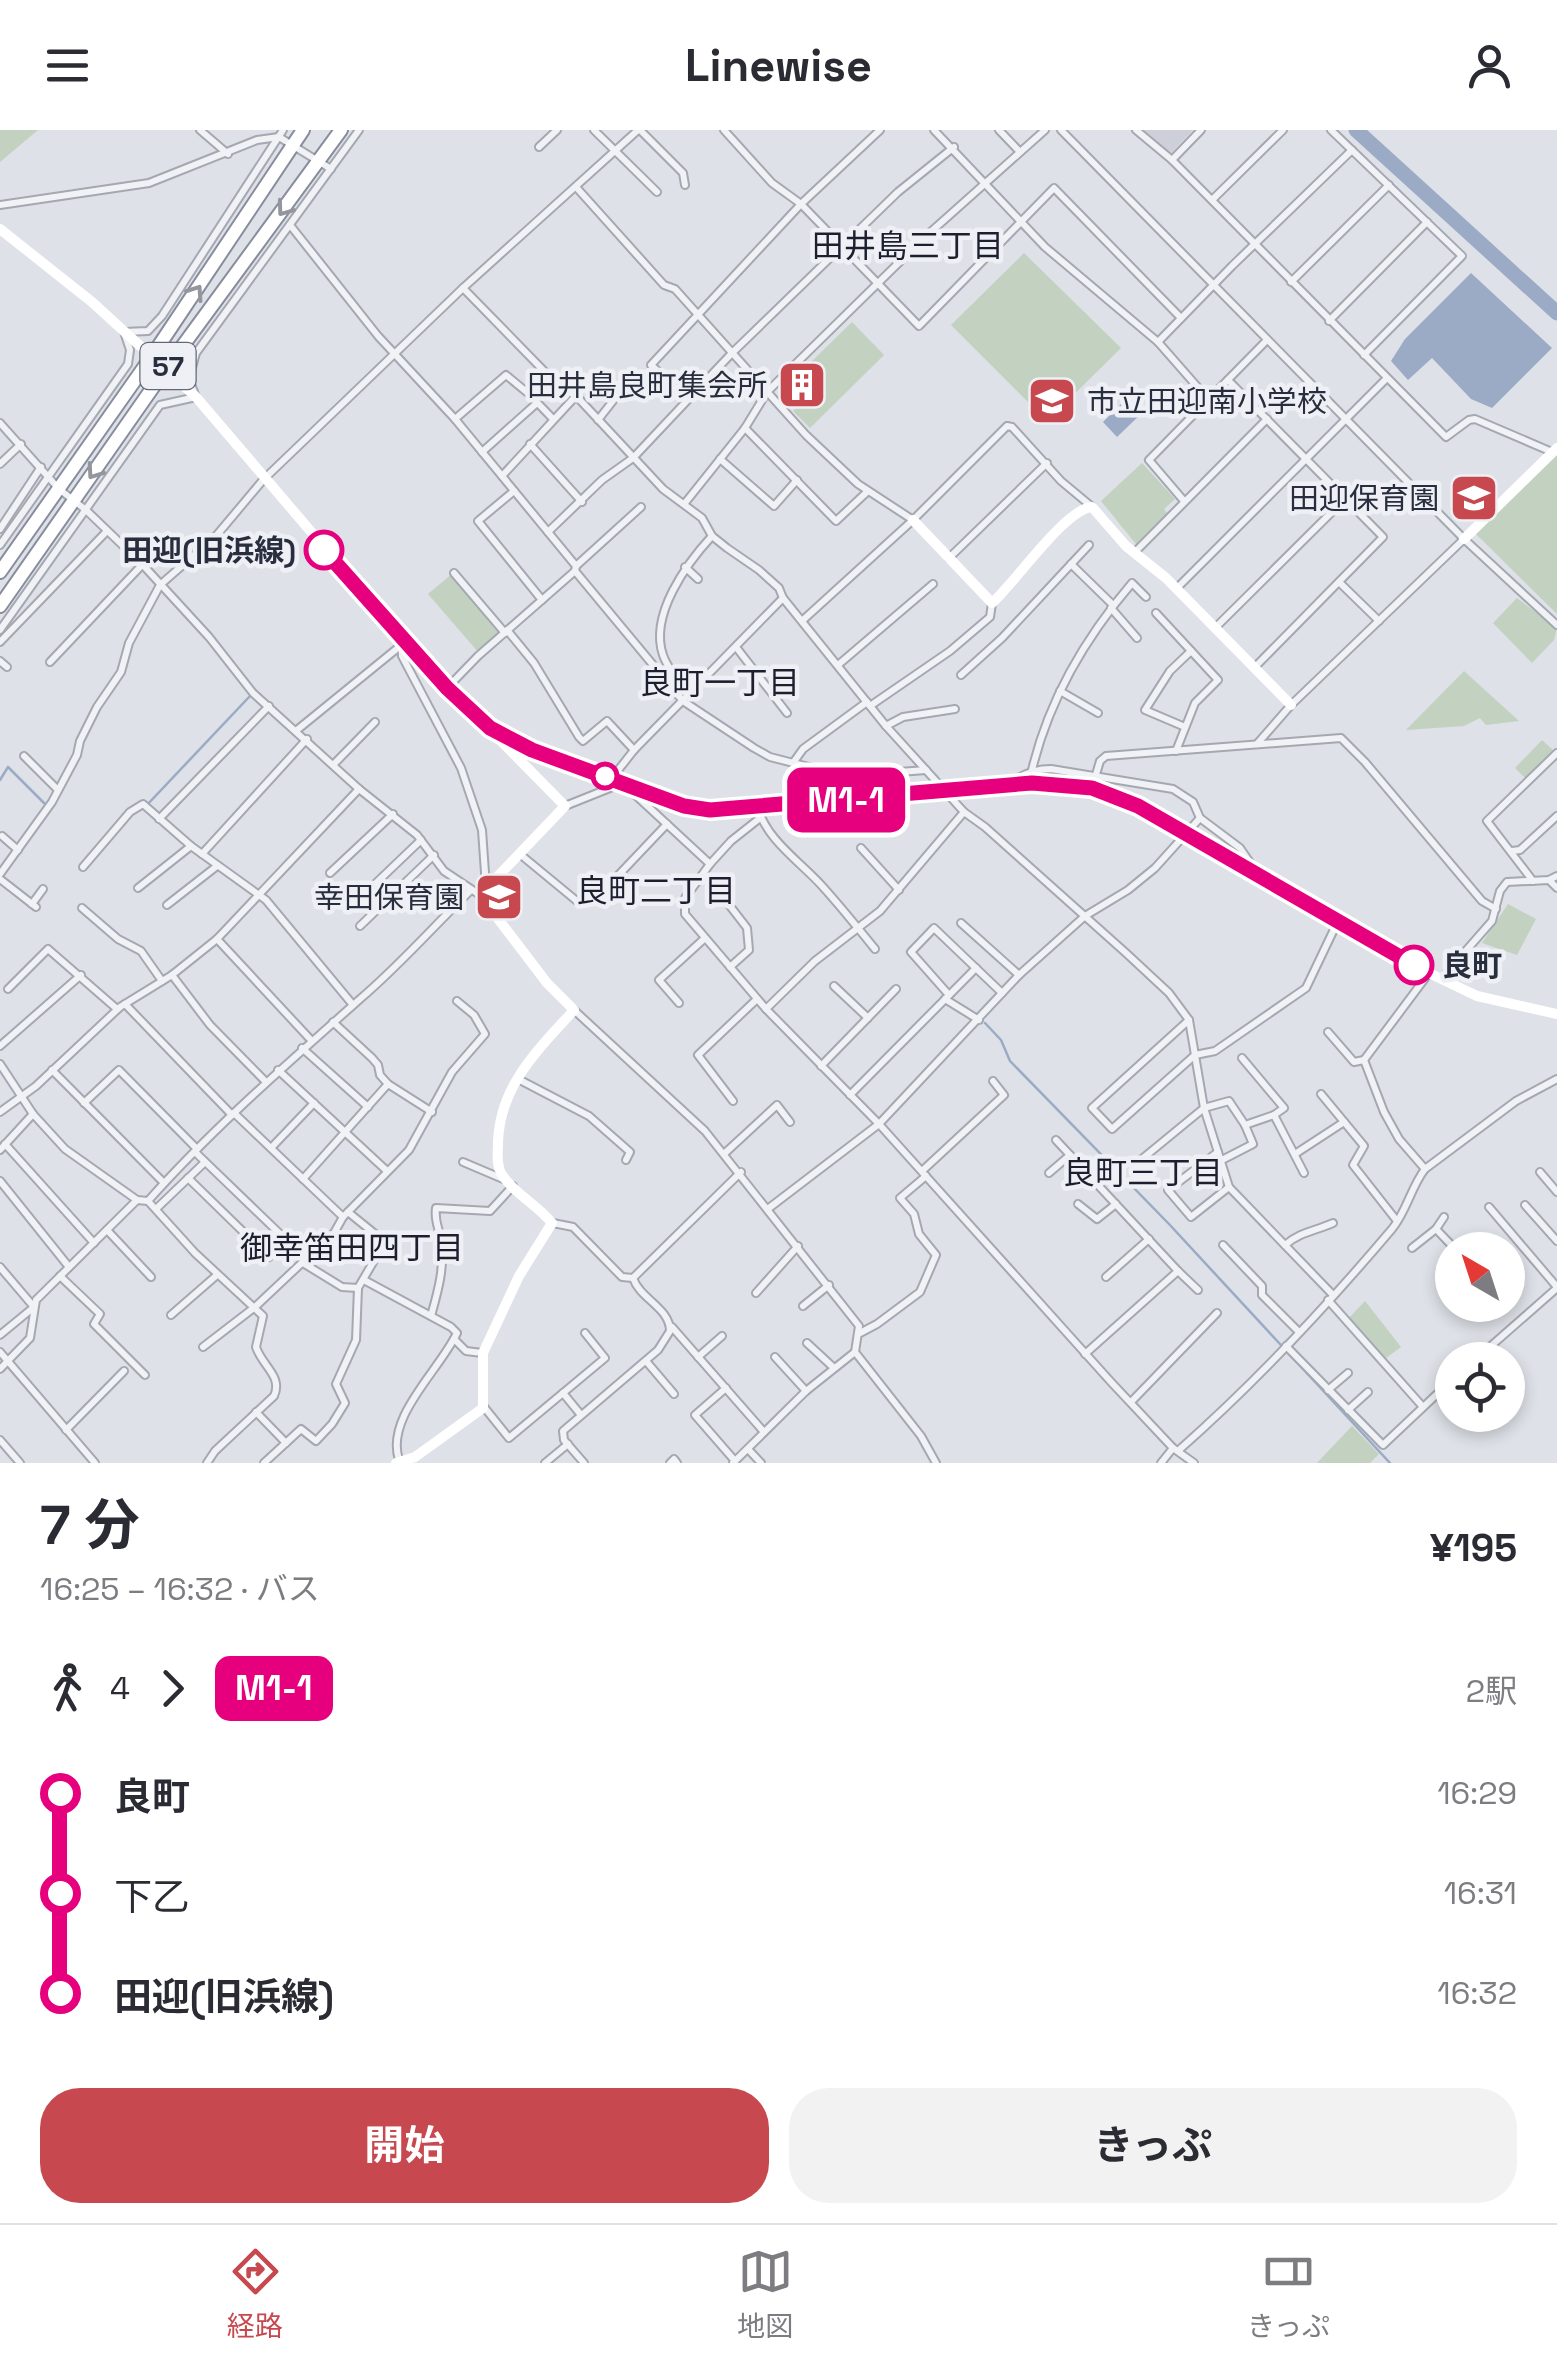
<!DOCTYPE html>
<html lang="ja">
<head>
<meta charset="utf-8">
<style>
  body { margin:0; font-family:"Space Grotesk","Noto Sans JP",sans-serif; background:#f2f2f3; color:#2b2b33; height:100vh; display:flex; flex-direction:column; font-size:38px; white-space:nowrap }
  * { box-sizing:border-box; margin:0 }
  p { font-size:32px; color:#7c7c81 }
  .icon { flex:none; width:55px; height:55px; fill:none; stroke:currentColor; stroke-width:2; stroke-linecap:round; stroke-linejoin:round }
  .map { position:relative; height:1333px; overflow:hidden }
  .panel { display:flex; flex-direction:column; background:#fff; flex:1 }
  .panel>* { flex:none }
  .badge { padding:0 20px; border-radius:15px; font-size:35px; line-height:65px }
  .needle { width:65px; rotate:321deg }
  .buttons { position:absolute; left:1435px; top:1102px; display:grid; gap:20px }
  .buttons a { display:grid; place-items:center; width:90px; height:90px; border-radius:50%; background:#fff; box-shadow:0 5px 15px #0003; font-size:50px }
  .map>.badge { position:absolute; translate:-50% -50%; box-shadow:0 0 0 5px #fff }
  .legs { display:flex; align-items:center; gap:15px; height:110px; padding:0 40px; font-size:32px }
  .legs p { margin-inline-start:auto }
  .overview { display:flex; align-items:center; justify-content:space-between; height:170px; padding:0 40px }
  h1 { font-size:55px; font-weight:700; line-height:75px }
  .button { display:flex; gap:20px; margin-top:auto; padding:20px 40px }
  .button a { flex:1; height:115px; border-radius:40px; background:#c7494f; color:#fff; font-size:40px; font-weight:700; line-height:115px; text-align:center }
  .button a+a { background:#f2f2f3; color:#2b2b33 }
  ul { padding:0 40px; list-style:none }
  li { display:flex; align-items:center; gap:35px; height:100px; font-size:38px }
  li i { display:grid; place-items:center; width:15px; height:100%; margin:0 12px; background:currentColor }
  li i::after { content:''; width:25px; height:25px; margin:-12px; border:8px solid; border-radius:50%; background:#fff }
  li p { margin-inline-start:auto }
  li:first-child i { background:linear-gradient(#0000 50%,currentColor 0) }
  li:last-child i { background:linear-gradient(currentColor 50%,#0000 0) }
  header { display:flex; justify-content:space-between; align-items:center; height:130px; padding:0 40px; background:#fff; font-size:45px; font-weight:700 }
  .tab-bar { display:flex; justify-content:space-around; align-items:center; height:140px; border-top:2px solid #e1e1e2; background:#fff; font-size:28px; color:#7c7c81 }
  .tab-bar a { display:grid; justify-items:center; gap:5px }
  .tab-bar .selected { color:#c7494f }
  .map>svg:first-child { display:block }
  .built { fill:#cdd0d9 }
  .green { fill:#c2d1c0 }
  .water { fill:#9babc6 }
  .lines { fill:none; stroke-linecap:round; stroke-linejoin:round }
  .stream { stroke:#9babc6; stroke-width:2.5 }
  .river { stroke:#9babc6; stroke-width:15 }
  .street-casing { stroke:#a4a8b1; stroke-width:10 }
  .highway-casing { stroke:#878d9d; stroke-width:16 }
  .street { stroke:#f1f2f6; stroke-width:6 }
  .secondary { stroke:#fff; stroke-width:10 }
  .highway { stroke:#fff; stroke-width:12 }
  .oneway { stroke:#94969e }
  .line-1-casing { stroke:#fff; stroke-width:22 }
  .line-1 { stroke:#e6007e; stroke-width:15 }
  .stop-1-dot { fill:#fff; stroke:#e6007e; stroke-width:5 }
  .labels { text-anchor:middle; dominant-baseline:central; stroke-width:9; stroke-linejoin:round; paint-order:stroke }
  .shield { fill:#eef0f5; stroke:#636874; stroke-width:2.5 }
  .shield-label { font-size:28px; font-weight:bold; fill:#282e3d }
  .poi-label { font-size:30px; fill:#282e3d; stroke:#eef0f5; text-anchor:end }
  .stop-label { font-size:30px; font-weight:bold; fill:#282e3d; stroke:#eef0f5; text-anchor:end }
  .neighbourhood-label { font-size:32px; fill:#1b1f2e; stroke:#eef0f5 }
</style>
</head>
<body>
<header><svg class="icon" aria-label="menu" viewBox="0 0 24 24"><path d="M4 6h16M4 12h16M4 18h16"/></svg>Linewise<svg class="icon" aria-label="person" viewBox="0 0 24 24"><circle cx="12" cy="8" r="4"/><path d="M4 21q1-7 8-7t8 7"/></svg></header>
<div class="map">
<svg width="1557" height="1333" viewBox="0 0 1557 1333">
  <rect width="100%" height="100%" fill="#dee1e7"/>
  <polygon class="built" points="1142,0 1193,0 1171,23"/>
  <g class="green">
    <polygon points="0,0 38,0 0,32"/>
    <polygon points="1024,123 1121,218 1047,291 951,195"/>
    <polygon points="852,192 884,225 810,298 793,281 820,256 804,239"/>
    <polygon points="1557,325 1557,484 1476,404"/>
    <polygon points="1142,333 1175,369 1164,379 1167,383 1136,414 1101,371"/>
    <polygon points="453,443 502,503 479,523 428,464"/>
    <polygon points="1517,468 1557,498 1554,510 1532,533 1493,493"/>
    <polygon points="1464,541 1519,591 1486,595 1480,588 1464,596 1406,600"/>
    <polygon points="1542,610 1555,622 1526,649 1515,638"/>
    <polygon points="1508,774 1536,789 1517,825 1482,813"/>
    <polygon points="1365,1171 1401,1217 1386,1228 1349,1188"/>
    <polygon points="1352,1296 1379,1324 1370,1333 1317,1333"/>
  </g>
  <g class="water">
    <polygon points="1471,143 1552,218 1492,278 1471,269 1432,228 1408,250 1391,231 1405,209"/>
    <polygon points="1127,268 1142,283 1117,307 1103,292"/>
  </g>
  <g class="lines">
    <g class="stream">
      <polyline points="0,650 8,637 44,673"/>
      <polyline points="146,676 250,566"/>
      <polyline points="985,893 1001,910 1010,931 1169,1094 1390,1333"/>
    </g>
    <polyline class="river" points="1356,0 1557,183"/>
    <g class="street-casing">
      <g id="street">
        <polyline points="200,0 228,24"/>
        <polyline points="594,0 657,62"/>
        <polyline points="640,0 683,43 685,55"/>
        <polyline points="724,0 772,53 801,74 919,196 1054,58 1181,188"/>
        <polyline points="934,0 1045,117 1158,212 1208,269"/>
        <polyline points="999,0 1020,22"/>
        <polyline points="1061,0 1464,409 1557,495"/>
        <polyline points="1136,0 1172,30 1446,307 1469,290 1475,289 1552,322"/>
        <polyline points="1331,0 1462,126 1364,225"/>
        <polyline points="539,17 557,0"/>
        <polyline points="1172,30 1201,0"/>
        <polyline points="576,57 664,155 675,159 806,305 858,354 913,390 803,490"/>
        <polyline points="1212,70 1283,0"/>
        <polyline points="0,75 149,53 257,10 279,7 331,39"/>
        <polyline points="290,95 378,206 455,289 576,436 575,441"/>
        <polyline points="1291,152 1389,55"/>
        <polyline points="463,158 545,242 580,270 663,359 702,388 712,406 727,418 759,440 779,458 783,468 886,596 964,682 985,697 1126,823 1169,863 1189,890 1204,978 1229,1057 1332,1164"/>
        <polyline points="1329,191 1427,92"/>
        <polyline points="1158,212 1232,136 1352,20"/>
        <polyline points="1228,250 1383,407 1255,537"/>
        <polyline points="688,269 651,235 801,74 880,0"/>
        <polyline points="455,289 506,245 529,264 553,289"/>
        <polyline points="598,290 630,249"/>
        <polyline points="0,293 59,359 86,380 142,434 209,507 253,563 359,659 417,705 444,741 480,765"/>
        <polyline points="745,298 836,391 868,361"/>
        <polyline points="530,314 582,372"/>
        <polyline points="482,322 537,273"/>
        <polyline points="720,329 774,376 797,350"/>
        <polyline points="0,334 21,314"/>
        <polyline points="502,346 574,268"/>
        <polyline points="514,361 478,391 542,470"/>
        <polyline points="1184,371 1149,330 1267,210"/>
        <polyline points="685,373 745,298 767,262 925,107 1045,0"/>
        <polyline points="913,390 1007,296 1012,297 1061,351 1091,376"/>
        <polyline points="0,399 41,337"/>
        <polyline points="548,402 602,350 633,328 732,223 898,62 954,17"/>
        <polyline points="0,415 128,234 130,220 124,202 148,201 162,186 283,0"/>
        <polyline points="1135,422 1267,289"/>
        <polyline points="949,428 1047,333"/>
        <polyline points="1071,434 1113,475"/>
        <polyline points="576,436 641,377"/>
        <polyline points="685,437 698,449"/>
        <polyline points="454,443 505,503"/>
        <polyline points="1339,452 1379,491"/>
        <polyline points="1177,458 1387,248"/>
        <polyline points="1111,478 1137,508"/>
        <polyline points="1156,483 1218,550 1195,573 1176,621"/>
        <polyline points="1216,497 1345,369"/>
        <polyline points="0,500 160,275 196,267 189,249 196,223 359,0"/>
        <polyline points="507,500 534,533 579,607 583,611 607,591 634,620"/>
        <polyline points="401,508 402,526 461,638 482,700 486,757"/>
        <polyline points="0,512 107,401"/>
        <polyline points="736,517 787,583"/>
        <polyline points="0,531 7,537"/>
        <polyline points="50,532 142,435"/>
        <polyline points="838,535 933,454"/>
        <polyline points="961,545 1002,508 1089,415"/>
        <polyline points="448,557 478,526 575,441 683,571 754,618 770,627 813,638 872,644 926,640"/>
        <polyline points="1060,561 1098,583"/>
        <path d="M 691,563 C 681,552 668,540 663,525 C 649,485 687,433 712,406"/>
        <polyline points="870,576 950,521 990,487 992,473"/>
        <polyline points="886,596 903,587 955,579"/>
        <polyline points="1185,597 1145,580 1170,541 1191,521"/>
        <polyline points="297,600 399,517"/>
        <polyline points="1257,614 1291,575 1464,409"/>
        <polyline points="24,626 58,660"/>
        <polyline points="793,633 803,619 867,572"/>
        <polyline points="333,635 375,592"/>
        <path d="M 1032,640 C 1049,569 1085,508 1132,453 L 1146,467"/>
        <polyline points="612,648 634,620 783,468"/>
        <path d="M 1010,654 C 1022,644 1034,639 1051,639 L 1173,659 L 1193,672 L 1200,688 L 1240,718 L 1255,740"/>
        <polyline points="1092,658 1100,631 1106,626 1341,608 1365,632 1482,771 1496,779"/>
        <polyline points="630,660 710,734 685,768 685,784 766,879 879,994 1111,1252 1173,1318 1194,1333"/>
        <polyline points="565,676 620,654"/>
        <path d="M 758,677 C 765,709 802,733 823,757 C 841,777 858,798 875,819"/>
        <polyline points="159,689 269,576"/>
        <polyline points="2,706 18,720"/>
        <polyline points="861,718 899,760"/>
        <polyline points="1512,721 1520,720 1557,686"/>
        <polyline points="202,724 307,609"/>
        <polyline points="521,725 578,772 597,755 610,754 667,694"/>
        <polyline points="710,734 731,711 760,688"/>
        <polyline points="83,737 130,682 143,674 191,716 266,770 353,875"/>
        <polyline points="330,743 393,684"/>
        <polyline points="0,744 52,672 77,625 80,611 97,577 121,542 129,513 160,455 216,406 263,350 463,158 638,0"/>
        <polyline points="0,749 36,777"/>
        <polyline points="1549,750 1557,758"/>
        <polyline points="1533,751 1487,691 1557,623"/>
        <polyline points="138,758 191,716"/>
        <polyline points="32,774 43,759"/>
        <polyline points="167,775 217,736"/>
        <polyline points="730,776 747,798 749,820 730,837"/>
        <polyline points="351,777 421,710"/>
        <polyline points="82,778 118,809 141,821 162,851"/>
        <polyline points="961,793 1019,845"/>
        <polyline points="360,796 434,725"/>
        <polyline points="217,809 310,909"/>
        <polyline points="172,845 210,895 266,952"/>
        <polyline points="1442,848 1492,791 1500,761 1507,752 1549,750 1557,746"/>
        <polyline points="834,856 868,888"/>
        <polyline points="8,859 48,819 117,879"/>
        <polyline points="949,865 911,822 934,798 1002,863"/>
        <polyline points="945,869 979,890"/>
        <polyline points="679,873 659,850 705,808"/>
        <polyline points="125,874 232,985"/>
        <polyline points="766,879 815,831 880,781 964,682"/>
        <polyline points="574,880 705,1001 859,1196 855,1222 806,1261 733,1333"/>
        <polyline points="1189,890 1092,978 1112,999 1195,925 1215,921 1306,858 1338,791"/>
        <polyline points="333,892 372,928 378,935 380,945 388,954 432,982"/>
        <polyline points="1328,902 1354,932 1364,930"/>
        <polyline points="0,916 81,845"/>
        <polyline points="302,918 368,977"/>
        <polyline points="1242,928 1284,978 1274,985 1304,1043"/>
        <path d="M 0,934 L 33,984 L 65,1019 L 137,1070 L 148,1071 L 195,1123 L 263,1186 L 256,1217 C 262,1236 283,1246 274,1266 L 215,1321 L 207,1333"/>
        <polyline points="821,936 896,859"/>
        <polyline points="52,940 164,1053"/>
        <polyline points="278,940 387,1041"/>
        <polyline points="518,949 589,986 630,1022 626,1030"/>
        <polyline points="1321,964 1364,1016 1353,1035 1397,1091"/>
        <polyline points="850,965 976,838"/>
        <polyline points="733,971 698,925 757,869"/>
        <polyline points="84,973 119,940 197,1019"/>
        <polyline points="0,982 36,956 120,877 172,845 217,809 359,659"/>
        <polyline points="234,983 343,1087"/>
        <polyline points="1056,1010 1178,1141 1085,1224"/>
        <polyline points="5,1014 94,1113"/>
        <polyline points="271,1018 314,973"/>
        <polyline points="0,1020 33,984"/>
        <polyline points="195,1022 306,1129"/>
        <polyline points="1218,1022 1168,1060 1191,1087 1229,1057"/>
        <polyline points="725,1023 777,975 790,992"/>
        <polyline points="1295,1024 1344,992"/>
        <polyline points="1220,1031 1253,1014 1245,995"/>
        <polyline points="463,1032 503,1049"/>
        <polyline points="1137,1033 1204,978 1229,971 1245,995 1274,985"/>
        <polyline points="1425,1039 1399,1009 1384,982 1364,930 1429,843"/>
        <polyline points="922,1041 1004,965 993,951"/>
        <polyline points="1540,1042 1557,1062"/>
        <polyline points="1049,1043 1070,1025"/>
        <polyline points="188,1048 269,1127 287,1111"/>
        <polyline points="303,1049 388,954"/>
        <polyline points="0,1051 69,1137"/>
        <path d="M 148,1071 C 213,998 287,934 360,869 C 399,836 433,797 470,761"/>
        <polyline points="1078,1074 1097,1089 1116,1074"/>
        <polyline points="1525,1075 1557,1111"/>
        <polyline points="1489,1077 1557,1157"/>
        <polyline points="769,1078 879,994 1019,845 1085,786 1128,760 1155,738 1200,688"/>
        <polyline points="156,1079 205,1032"/>
        <polyline points="553,1093 573,1097 622,1147 633,1148 741,1042"/>
        <polyline points="1436,1099 1456,1120"/>
        <polyline points="107,1100 151,1147"/>
        <polyline points="1223,1115 1262,1156 1262,1165 1299,1202"/>
        <path d="M 1285,1115 C 1300,1102 1315,1101 1333,1093"/>
        <polyline points="1412,1118 1436,1099 1444,1087"/>
        <polyline points="303,1133 342,1157 358,1158 385,1112 348,1082"/>
        <polyline points="0,1137 34,1177 0,1205"/>
        <polyline points="1178,1141 1198,1160"/>
        <polyline points="60,1146 100,1184 94,1194 145,1245"/>
        <polyline points="1106,1147 1149,1109"/>
        <path d="M 364,1150 L 451,1197 L 457,1203 C 439,1241 385,1287 399,1330"/>
        <polyline points="756,1163 798,1116"/>
        <polyline points="1328,1170 1423,1277"/>
        <polyline points="803,1176 829,1155"/>
        <polyline points="171,1185 217,1145"/>
        <path d="M 431,1186 C 438,1161 445,1137 441,1110 C 439,1098 434,1091 436,1078 L 490,1081 L 513,1056"/>
        <polyline points="672,1197 764,1302"/>
        <polyline points="860,1203 877,1194 920,1162 936,1125 919,1104 914,1084 900,1068 926,1046"/>
        <polyline points="454,1209 466,1221 482,1223"/>
        <polyline points="807,1213 834,1238"/>
        <polyline points="1286,1216 1383,1315 1452,1250"/>
        <polyline points="203,1217 255,1177 306,1129 334,1103 343,1087 409,1020 452,942 485,904 474,885 457,871"/>
        <polyline points="0,1222 95,1333"/>
        <polyline points="855,1222 921,1306 936,1333"/>
        <polyline points="698,1227 722,1206"/>
        <polyline points="775,1227 806,1261"/>
        <polyline points="1475,1230 1557,1158"/>
        <polyline points="646,1231 674,1264"/>
        <polyline points="0,1239 30,1208 36,1170 137,1070"/>
        <polyline points="726,1258 695,1285 735,1331"/>
        <polyline points="1328,1260 1348,1243"/>
        <polyline points="563,1263 581,1285"/>
        <polyline points="1131,1272 1217,1183"/>
        <polyline points="484,1277 509,1308 605,1228 585,1203"/>
        <polyline points="1348,1280 1368,1262"/>
        <polyline points="256,1282 286,1313"/>
        <polyline points="66,1300 124,1241"/>
        <polyline points="0,1310 20,1333"/>
        <polyline points="748,1319 761,1333"/>
        <path d="M 1179,1320 C 1256,1252 1326,1177 1392,1099 C 1407,1081 1411,1057 1425,1039 L 1516,971 L 1557,949"/>
        <polyline points="264,1333 301,1299 316,1311 332,1294 345,1273 336,1254 356,1210 358,1158"/>
        <polyline points="545,1333 568,1314"/>
        <path d="M 584,1333 L 564,1310 L 563,1301 L 658,1220 L 670,1201 C 670,1178 640,1169 633,1148"/>
        <polyline points="670,1333 674,1329 677,1333"/>
        <polyline points="1161,1333 1173,1318"/>
      </g>
    </g>
    <g class="highway-casing">
      <g id="highway">
        <polyline points="0,442 152,226 303,0"/>
        <polyline points="0,476 165,240 341,0"/>
      </g>
    </g>
    <use href="#street" class="street"/>
    <g class="secondary">
      <polyline points="0,99 92,172 196,267 401,507 482,593 532,620 685,676 710,680 1032,653 1092,658 1138,676 1429,843 1477,866 1557,884"/>
      <path d="M 913,390 L 992,473 C 1015,453 1065,379 1092,377 L 1126,416 L 1166,448 L 1291,575"/>
      <polyline points="1464,409 1557,318"/>
      <path d="M 396,1333 L 415,1327 L 483,1278 L 483,1223 L 519,1146 L 552,1093 C 538,1075 513,1063 501,1043 C 496,1034 498,1023 498,1012 C 500,955 538,920 574,880 L 547,853 L 480,765 L 565,676 L 495,605"/>
    </g>
    <use href="#highway" class="highway"/>
  </g>
  <defs><path id="oneway-chevron" d="M-2-3.5L2.5 0L-2 3.5" fill="none" stroke-width="1.6" stroke-linecap="round" stroke-linejoin="round" transform="scale(2.5)"/></defs>
  <g class="oneway">
    <use href="#oneway-chevron" transform="translate(284 79) rotate(126)"/>
    <use href="#oneway-chevron" transform="translate(196 162) rotate(-56)"/>
    <use href="#oneway-chevron" transform="translate(94 342) rotate(125)"/>
  </g>
  <g class="lines">
    <g class="line-1-casing">
      <polyline id="line-1" points="324,420 447,558 490,598 532,620 684,676 710,680 1032,653 1092,658 1138,676 1414,835"/>
    </g>
    <use href="#line-1" class="line-1"/>
  </g>
  <defs>
    <g id="building-square" transform="scale(2.5)"><rect x="-9" y="-9" width="18" height="18" rx="4" fill="#c7494f" stroke="#eef0f5"/><path d="M-4-6H4V6H1V3H-1V6H-4ZM-2.5-4.3h1.7v1.8h-1.7ZM.8-4.3h1.7v1.8H.8ZM-2.5-1h1.7V.8h-1.7ZM.8-1h1.7V.8H.8Z" fill="#fff"/></g>
    <g id="school-square" transform="scale(2.5)"><rect x="-9" y="-9" width="18" height="18" rx="4" fill="#c7494f" stroke="#eef0f5"/><path d="M0-5L7-2L0 1L-7-2ZM-4 1L0 2.5L4 1V4Q0 6-4 4Z" fill="#fff"/></g>
  </defs>
  <g fill-rule="evenodd">
    <use href="#building-square" x="802" y="255"/>
    <use href="#school-square" x="1052" y="271"/>
    <use href="#school-square" x="1474" y="368"/>
    <use href="#school-square" x="499" y="767"/>
  </g>
  <g class="stop-1-dot">
    <circle cx="324" cy="420" r="18"/>
    <circle cx="605" cy="646" r="12"/>
    <circle cx="1414" cy="835" r="18"/>
  </g>
  <g class="labels">
    <rect class="shield" x="140.5" y="213" width="55" height="46" rx="8"/>
    <g class="shield-label">
      <text x="168" y="236">57</text>
    </g>
    <g class="poi-label">
      <text x="767" y="255">田井島良町集会所</text>
      <text x="1087" y="271" text-anchor="start">市立田迎南小学校</text>
      <text x="1439" y="368">田迎保育園</text>
      <text x="464" y="767">幸田保育園</text>
    </g>
    <g class="stop-label">
      <text x="296" y="420">田迎(旧浜線)</text>
      <text x="1442" y="835" text-anchor="start">良町</text>
    </g>
    <g class="neighbourhood-label">
      <text x="908" y="116">田井島三丁目</text>
      <text x="720" y="553">良町一丁目</text>
      <text x="656" y="761">良町二丁目</text>
      <text x="1143" y="1043">良町三丁目</text>
      <text x="352" y="1118">御幸笛田四丁目</text>
    </g>
  </g>
</svg>
<div class="buttons">
<a><svg class="needle" viewBox="-14 -14 28 28"><path d="M0-13l5 13h-10z" fill="#e53935"/><path d="M0 13l5-13h-10z" fill="#7c7c81"/></svg></a>
<a><svg class="icon" aria-label="locate" viewBox="0 0 24 24"><circle cx="12" cy="12" r="6"/><path d="M12 2v4M12 18v4M2 12h4M18 12h4"/></svg></a>
</div>
<b class="badge" style="left:846px;top:670px;background:#e6007e;color:#fff">M1-1</b>
</div>
<section class="panel">
<div class="overview"><div><h1>7 分</h1><p>16:25 – 16:32 · バス</p></div><b>¥195</b></div>
<div class="legs"><svg class="icon" aria-label="walk" viewBox="0 0 24 24"><circle cx="13" cy="4" r="2"/><path d="M13 8l-2 6 4 7M11 14l-3 7M7 12l3-4h3l4 4"/></svg>4<svg class="icon" aria-label="forward" viewBox="0 0 24 24"><path d="M9 5l7 7-7 7"/></svg><b class="badge" style="background:#e6007e;color:#fff">M1-1</b><p>2駅</p></div>
<ul>
<li><i style="color:#e6007e"></i><b>良町</b><p>16:29</p></li>
<li><i style="color:#e6007e"></i><span>下乙</span><p>16:31</p></li>
<li><i style="color:#e6007e"></i><b>田迎(旧浜線)</b><p>16:32</p></li>
</ul>
<div class="button"><a>開始</a><a>きっぷ</a></div>
</section>
<nav class="tab-bar">
<a class="selected"><svg class="icon" aria-label="directions" viewBox="0 0 24 24"><path d="M12 3l9 9-9 9-9-9zM9 14v-3h6M13 9l2 2-2 2"/></svg>経路</a>
<a><svg class="icon" aria-label="map" viewBox="0 0 24 24"><path d="M3 6l6-2 6 2 6-2v14l-6 2-6-2-6 2zM9 4v14M15 6v14"/></svg>地図</a>
<a><svg class="icon" aria-label="tickets" viewBox="0 0 24 24"><path d="M3 7h18v10H3zM15 7v10"/></svg>きっぷ</a>
</nav>
</body>
</html>
